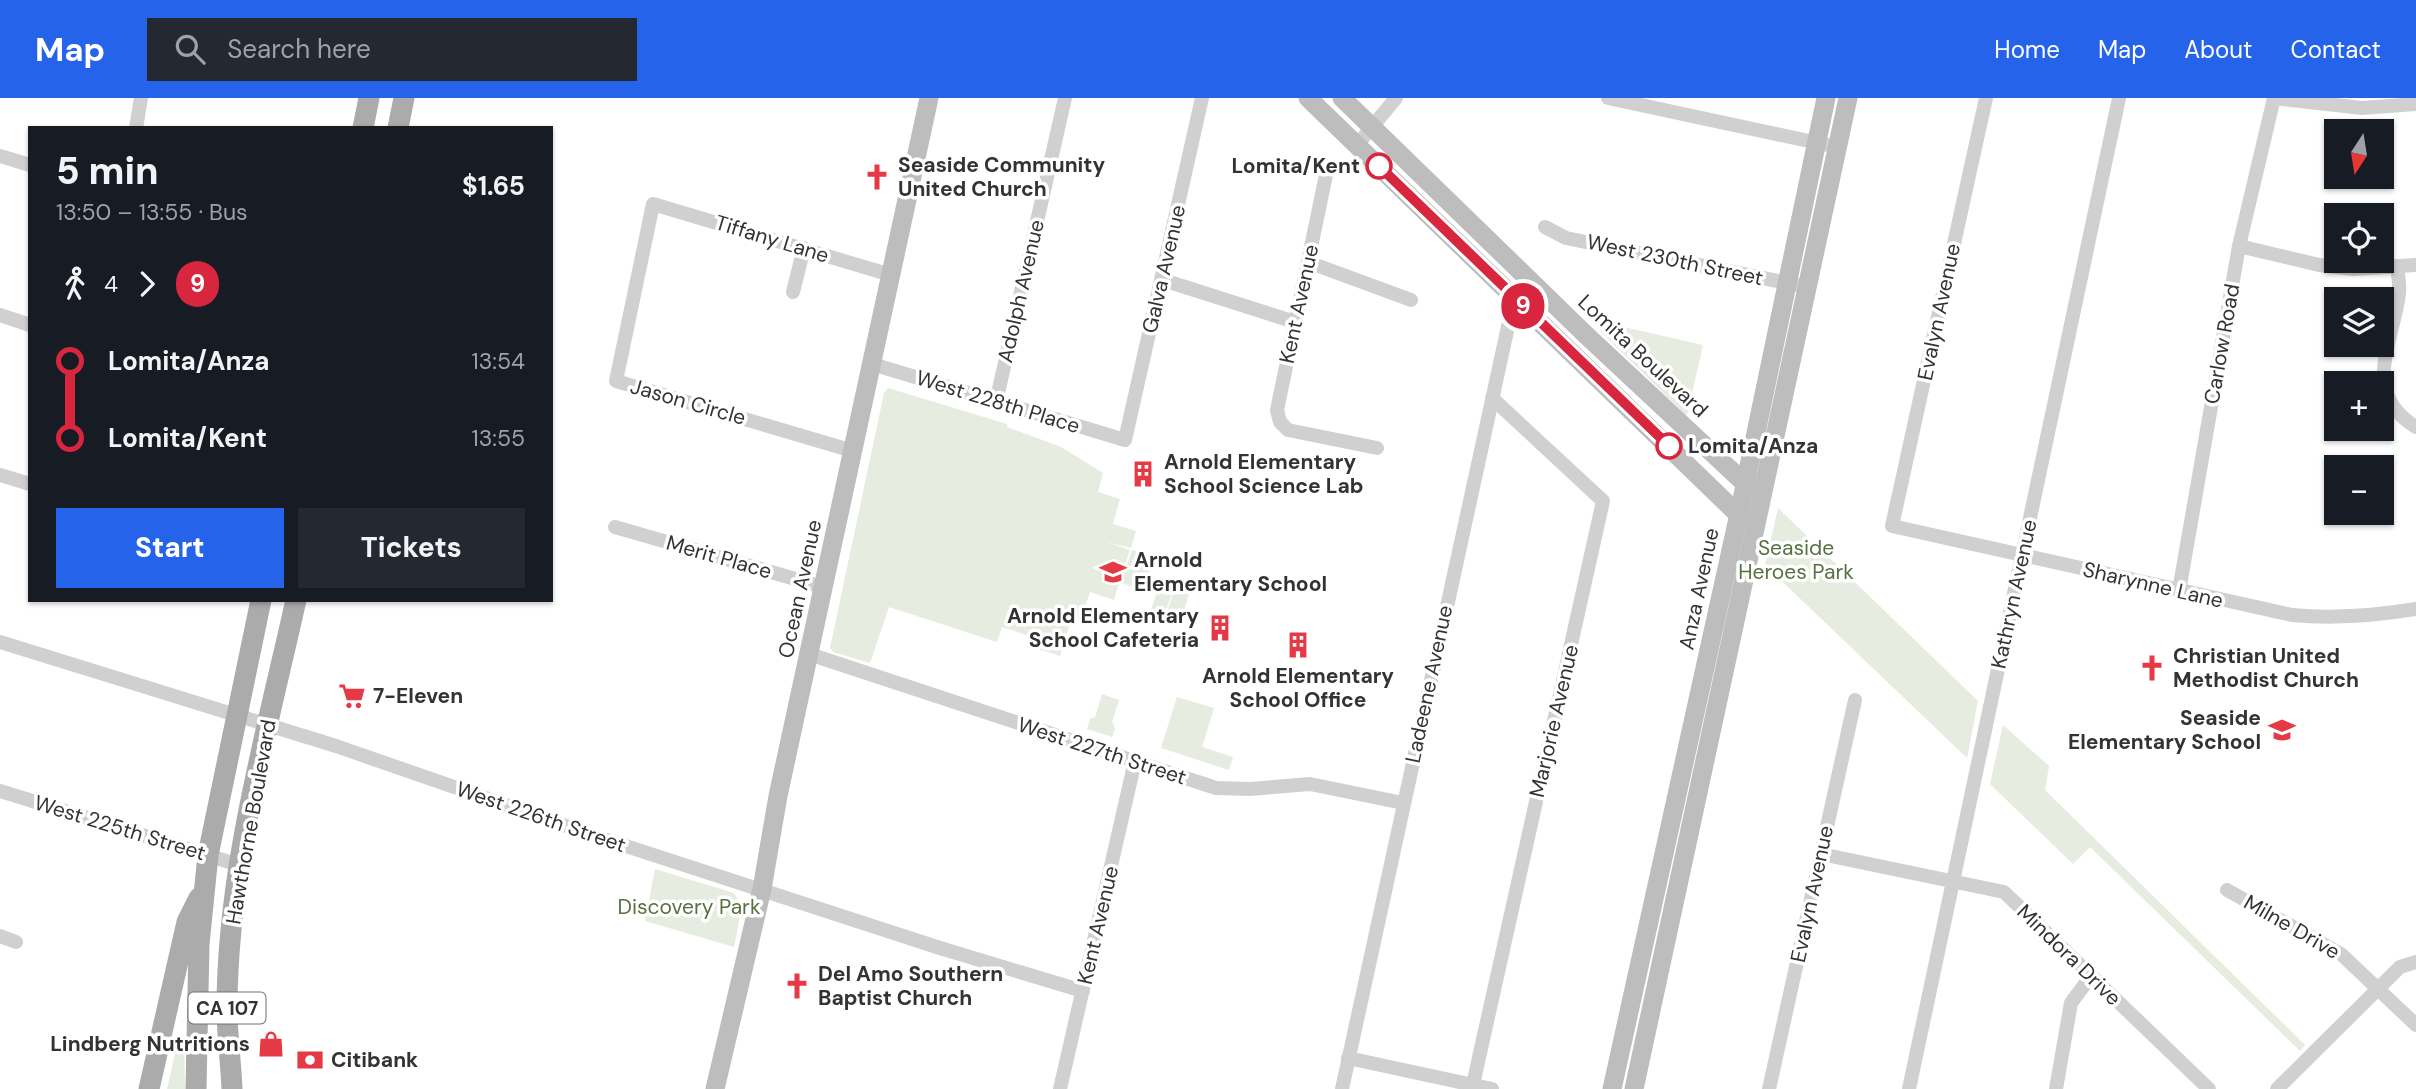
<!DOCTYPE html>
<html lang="en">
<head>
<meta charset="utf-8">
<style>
  body { margin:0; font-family:"DM Sans",sans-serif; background:#242831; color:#f1f3f6; height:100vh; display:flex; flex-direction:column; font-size:26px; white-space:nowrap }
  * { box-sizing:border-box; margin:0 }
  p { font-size:23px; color:#9ea1a6 }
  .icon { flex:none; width:38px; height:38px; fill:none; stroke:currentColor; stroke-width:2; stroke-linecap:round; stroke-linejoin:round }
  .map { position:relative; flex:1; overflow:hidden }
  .side { position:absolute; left:28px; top:28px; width:525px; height:476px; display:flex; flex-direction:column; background:#171b24; border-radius:0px; box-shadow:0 2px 5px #0004 }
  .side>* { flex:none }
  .badge { padding:0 14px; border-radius:23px; font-size:24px; line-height:46px }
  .needle { width:46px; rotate:192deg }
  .controls { position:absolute; left:2324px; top:21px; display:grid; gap:14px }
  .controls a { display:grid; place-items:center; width:70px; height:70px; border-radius:0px; background:#171b24; box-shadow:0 2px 5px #0004; font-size:35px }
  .map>.badge { position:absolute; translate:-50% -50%; box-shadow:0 0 0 4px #fff }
  .legs { display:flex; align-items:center; gap:10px; height:77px; padding:0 28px; font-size:23px }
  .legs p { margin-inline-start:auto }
  .summary { display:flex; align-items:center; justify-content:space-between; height:119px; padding:0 28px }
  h1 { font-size:38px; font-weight:800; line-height:52px }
  .primary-button { display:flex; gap:14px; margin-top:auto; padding:14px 28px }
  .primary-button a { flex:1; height:80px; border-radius:0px; background:#2563eb; color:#fff; font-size:28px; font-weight:800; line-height:80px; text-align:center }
  .primary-button a+a { background:#242831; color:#f1f3f6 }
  ul { padding:0 28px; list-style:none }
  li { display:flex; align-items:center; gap:24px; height:77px; font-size:26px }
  li i { display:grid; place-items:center; width:10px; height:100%; margin:0 9px; background:currentColor }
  li i::after { content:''; width:18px; height:18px; margin:-9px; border:5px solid; border-radius:50%; background:#171b24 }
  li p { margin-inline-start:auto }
  li:first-child i { background:linear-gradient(#0000 50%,currentColor 0) }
  li:last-child i { background:linear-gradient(currentColor 50%,#0000 0) }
  header { display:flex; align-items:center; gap:42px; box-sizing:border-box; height:98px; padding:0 35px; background:#2563eb; color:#fff }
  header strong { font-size:33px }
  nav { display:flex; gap:38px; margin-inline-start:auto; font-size:24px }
  .search { width:490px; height:63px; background:#242831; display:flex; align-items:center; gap:18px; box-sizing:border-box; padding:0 24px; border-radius:0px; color:#9ea1a6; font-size:26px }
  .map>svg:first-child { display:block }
  .green { fill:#e6ecdf }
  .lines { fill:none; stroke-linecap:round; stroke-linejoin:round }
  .street { stroke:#d0d0d0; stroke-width:14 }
  .secondary { stroke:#bdbdbd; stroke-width:19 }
  .primary { stroke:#ababab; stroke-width:21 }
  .line-1-casing { stroke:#fff; stroke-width:16 }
  .line-1 { stroke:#d7263d; stroke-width:10 }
  .stop-1-dot { fill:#fff; stroke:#d7263d; stroke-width:3.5 }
  .labels { text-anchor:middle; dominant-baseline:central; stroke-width:7; stroke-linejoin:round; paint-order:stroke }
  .shield { fill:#fff; stroke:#707070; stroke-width:2 }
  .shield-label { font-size:19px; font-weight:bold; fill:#333 }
  .poi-label { font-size:21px; font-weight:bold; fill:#333; stroke:#fff; text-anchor:start }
  .stop-label { font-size:21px; font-weight:bold; fill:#333; stroke:#fff; text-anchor:end }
  .street-label { font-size:21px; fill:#333; stroke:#fff }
  .park-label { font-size:21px; fill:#56703f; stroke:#fff }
</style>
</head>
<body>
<header>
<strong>Map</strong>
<div class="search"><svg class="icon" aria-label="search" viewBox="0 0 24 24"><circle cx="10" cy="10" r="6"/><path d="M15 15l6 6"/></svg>Search here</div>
<nav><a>Home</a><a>Map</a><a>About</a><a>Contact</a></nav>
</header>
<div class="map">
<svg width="2416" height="991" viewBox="0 0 2416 991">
  <rect width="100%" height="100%" fill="#fff"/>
  <g class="green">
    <polygon points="1602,224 1703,247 1687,318 1600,233"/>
    <polygon points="888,290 1007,326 1007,329 1061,349 1103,375 1098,394 1120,401 1113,426 1136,433 1131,450 1106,444 1130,452 1119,484 1095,477 1119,485 1114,502 1090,494 1081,521 1072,518 1060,558 1033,549 1035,540 1002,529 997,544 889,509 870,565 833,554 830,550 884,295"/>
    <polygon points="1778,410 1978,603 1967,660 1765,467"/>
    <polygon points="1132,452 1154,459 1144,492 1121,485"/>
    <polygon points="1161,481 1175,485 1165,516 1151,512"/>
    <polygon points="1176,486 1191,490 1181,521 1166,517"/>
    <polygon points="1102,596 1119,602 1112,624 1115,630 1112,639 1087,631 1090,621 1095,619"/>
    <polygon points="1177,599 1214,610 1202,649 1233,659 1229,672 1161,650"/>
    <polygon points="2003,627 2049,668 2045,692 2305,947 2300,953 2090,749 2073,766 1990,686"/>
    <polygon points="655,771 734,795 742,809 734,849 645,823"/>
    <polygon points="179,938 184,940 185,991 167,991"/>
  </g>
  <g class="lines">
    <g class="street">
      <polyline points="1608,0 1837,49"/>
      <path d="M 1986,0 L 1892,428 L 2292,517 C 2335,521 2374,518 2416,511"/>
      <polyline points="2274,0 2362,10 2416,6"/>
      <polyline points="136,30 141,0"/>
      <polyline points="1357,47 1396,0"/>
      <polyline points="0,58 30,67"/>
      <polyline points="1326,77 1277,312 1280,324 1288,332 1377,350"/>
      <polyline points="1545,129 1566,140 1807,189"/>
      <polyline points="2239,148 2319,167 2353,171 2416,167"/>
      <polyline points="1308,164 1411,202"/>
      <path d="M 2397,168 C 2398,177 2400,187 2399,196 C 2393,244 2360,295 2416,329"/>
      <polyline points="1163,182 1295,224"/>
      <polyline points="793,194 804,150"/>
      <polyline points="0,217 30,227"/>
      <polyline points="872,266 1125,342 1202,0"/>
      <polyline points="996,304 1065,0"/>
      <polyline points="853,353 616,283 653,106 891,177"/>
      <polyline points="0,377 30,386"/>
      <polyline points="615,429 823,489"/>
      <polyline points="2179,493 2239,148 2274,0"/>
      <polyline points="0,544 336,648 598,739 940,850 1083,893"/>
      <polyline points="809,556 1216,690 1250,691 1310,686 1403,705"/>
      <polyline points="0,693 239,767"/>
      <polyline points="1821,756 2004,794 2209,991"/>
      <polyline points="2227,792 2341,856 2416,927"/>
      <polyline points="0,838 16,844"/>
      <polyline points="1348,960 1492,991"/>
      <polyline points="1060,991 1135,663"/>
      <polyline points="1342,991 1509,224 1539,191"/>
      <polyline points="1472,991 1603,403 1492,300"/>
      <polyline points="1769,991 1855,602"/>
      <polyline points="1909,991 2119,0"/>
      <polyline points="2056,991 2071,905 2091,878"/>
      <polyline points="2277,991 2400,869 2416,864"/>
    </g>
    <g class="secondary">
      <polyline points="1308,0 1745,423"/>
      <polyline points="1342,0 1586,237 1751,391"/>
      <polyline points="715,991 762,791 778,698 929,0"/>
      <polyline points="1612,991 1739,416 1826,0"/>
      <polyline points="1634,991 1848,0"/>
    </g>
    <g class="primary">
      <polyline points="363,30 369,0"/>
      <polyline points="398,30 404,0"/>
      <polyline points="149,991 187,824 199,800"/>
      <polyline points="196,991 199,846 208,757 261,502"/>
      <path d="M 232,991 C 231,965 227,938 227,911 C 227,773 266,637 296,502"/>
    </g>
  </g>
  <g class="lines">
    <g class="line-1-casing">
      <polyline id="line-1" points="1379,68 1669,348"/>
    </g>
    <use href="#line-1" class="line-1"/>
  </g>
  <defs>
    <g id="church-bare" transform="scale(2.1)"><path d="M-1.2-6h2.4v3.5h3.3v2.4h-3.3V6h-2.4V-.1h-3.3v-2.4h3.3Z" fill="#e63946" stroke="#fff" stroke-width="2.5" paint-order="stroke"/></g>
    <g id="building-bare" transform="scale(2.1)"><path d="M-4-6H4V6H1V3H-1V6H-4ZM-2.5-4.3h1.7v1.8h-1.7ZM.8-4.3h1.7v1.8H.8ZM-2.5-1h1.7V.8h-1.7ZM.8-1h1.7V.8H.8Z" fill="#e63946" stroke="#fff" stroke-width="2.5" paint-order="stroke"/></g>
    <g id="school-bare" transform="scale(2.1)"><path d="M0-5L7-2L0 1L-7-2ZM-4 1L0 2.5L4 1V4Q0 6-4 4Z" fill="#e63946" stroke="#fff" stroke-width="2.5" paint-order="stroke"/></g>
    <g id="supermarket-bare" transform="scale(2.1)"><path d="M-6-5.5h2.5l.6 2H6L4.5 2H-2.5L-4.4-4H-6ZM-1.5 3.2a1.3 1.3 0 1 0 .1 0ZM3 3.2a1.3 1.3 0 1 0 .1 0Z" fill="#e63946" stroke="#fff" stroke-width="2.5" paint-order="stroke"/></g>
    <g id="shop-bare" transform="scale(2.1)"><path d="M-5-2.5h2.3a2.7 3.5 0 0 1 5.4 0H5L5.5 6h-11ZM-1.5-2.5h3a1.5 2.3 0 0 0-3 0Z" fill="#e63946" stroke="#fff" stroke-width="2.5" paint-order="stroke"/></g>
    <g id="bank-bare" transform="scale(2.1)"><path d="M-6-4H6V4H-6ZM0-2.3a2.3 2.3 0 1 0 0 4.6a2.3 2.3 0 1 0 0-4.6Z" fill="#e63946" stroke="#fff" stroke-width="2.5" paint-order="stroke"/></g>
  </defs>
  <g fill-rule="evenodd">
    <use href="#church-bare" x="877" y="79"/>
    <use href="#building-bare" x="1143" y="376"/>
    <use href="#school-bare" x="1113" y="474"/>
    <use href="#building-bare" x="1220" y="530"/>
    <use href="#building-bare" x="1298" y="547"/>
    <use href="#church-bare" x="2152" y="570"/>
    <use href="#supermarket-bare" x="352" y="598"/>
    <use href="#school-bare" x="2282" y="632"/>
    <use href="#church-bare" x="797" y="888"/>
    <use href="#shop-bare" x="271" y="946"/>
    <use href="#bank-bare" x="310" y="962"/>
  </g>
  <g class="stop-1-dot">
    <circle cx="1379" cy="68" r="12"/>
    <circle cx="1669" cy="348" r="12"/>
  </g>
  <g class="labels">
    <rect class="shield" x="188.5" y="894.5" width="77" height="31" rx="5"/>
    <g class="shield-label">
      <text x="227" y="910">CA 107</text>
    </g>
    <g class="poi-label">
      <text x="898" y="67">Seaside Community<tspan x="898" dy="24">United Church</tspan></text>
      <text x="1164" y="364">Arnold Elementary<tspan x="1164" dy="24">School Science Lab</tspan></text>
      <text x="1134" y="462">Arnold<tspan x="1134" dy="24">Elementary School</tspan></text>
      <text x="1199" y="518" text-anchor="end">Arnold Elementary<tspan x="1199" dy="24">School Cafeteria</tspan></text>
      <text x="2173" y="558">Christian United<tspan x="2173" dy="24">Methodist Church</tspan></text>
      <text x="1298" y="578" text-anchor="middle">Arnold Elementary<tspan x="1298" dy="24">School Office</tspan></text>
      <text x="373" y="598">7-Eleven</text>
      <text x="2261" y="620" text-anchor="end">Seaside<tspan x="2261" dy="24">Elementary School</tspan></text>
      <text x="818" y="876">Del Amo Southern<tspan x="818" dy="24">Baptist Church</tspan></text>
      <text x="250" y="946" text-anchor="end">Lindberg Nutritions</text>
      <text x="331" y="962">Citibank</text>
    </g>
    <g class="stop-label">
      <text x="1360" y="68">Lomita/Kent</text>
      <text x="1688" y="348" text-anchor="start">Lomita/Anza</text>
    </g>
    <g class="street-label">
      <text transform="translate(772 141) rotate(17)">Tiffany Lane</text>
      <text transform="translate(1675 162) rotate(12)">West 230th Street</text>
      <text transform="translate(1164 171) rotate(-77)">Galva Avenue</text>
      <text transform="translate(1021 193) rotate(-77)">Adolph Avenue</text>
      <text transform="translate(1299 206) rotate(-78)">Kent Avenue</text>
      <text transform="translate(1939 214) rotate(-78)">Evalyn Avenue</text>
      <text transform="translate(2222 246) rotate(-80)">Carlow Road</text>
      <text transform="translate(1643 258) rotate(43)">Lomita Boulevard</text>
      <text transform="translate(688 304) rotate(16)">Jason Circle</text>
      <text transform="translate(998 304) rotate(17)">West 228th Place</text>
      <text transform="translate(719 459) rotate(16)">Merit Place</text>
      <text transform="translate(2153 487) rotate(13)">Sharynne Lane</text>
      <text transform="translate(800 491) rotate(-78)">Ocean Avenue</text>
      <text transform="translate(1699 491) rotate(-78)">Anza Avenue</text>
      <text transform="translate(2014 496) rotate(-78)">Kathryn Avenue</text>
      <text transform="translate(1429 586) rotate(-78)">Ladeene Avenue</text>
      <text transform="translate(1554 623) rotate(-77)">Marjorie Avenue</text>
      <text transform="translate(1102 653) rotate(18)">West 227th Street</text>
      <text transform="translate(541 719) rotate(19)">West 226th Street</text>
      <text transform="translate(251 724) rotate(-80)">Hawthorne Boulevard</text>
      <text transform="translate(120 730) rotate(17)">West 225th Street</text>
      <text transform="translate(1812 796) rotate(-78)">Evalyn Avenue</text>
      <text transform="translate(1098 827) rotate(-77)">Kent Avenue</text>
      <text transform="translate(2292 829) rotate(30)">Milne Drive</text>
      <text transform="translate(2069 857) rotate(44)">Mindora Drive</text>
    </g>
    <g class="park-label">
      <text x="1796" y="450">Seaside<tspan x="1796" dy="24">Heroes Park</tspan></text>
      <text x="689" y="809">Discovery Park</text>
    </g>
  </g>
</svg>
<div class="controls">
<a><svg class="needle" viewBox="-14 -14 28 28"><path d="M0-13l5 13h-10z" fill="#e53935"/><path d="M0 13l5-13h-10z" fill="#9ea1a6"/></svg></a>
<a><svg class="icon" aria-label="locate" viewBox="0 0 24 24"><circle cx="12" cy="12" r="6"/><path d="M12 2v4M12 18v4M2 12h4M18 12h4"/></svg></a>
<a><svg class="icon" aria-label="layers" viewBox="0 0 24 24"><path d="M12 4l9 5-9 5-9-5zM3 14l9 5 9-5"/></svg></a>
<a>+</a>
<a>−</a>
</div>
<b class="badge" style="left:1523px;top:208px;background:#d7263d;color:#fff">9</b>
<section class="side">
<div class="summary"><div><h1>5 min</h1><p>13:50 – 13:55 · Bus</p></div><b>$1.65</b></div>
<div class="legs"><svg class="icon" aria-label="walk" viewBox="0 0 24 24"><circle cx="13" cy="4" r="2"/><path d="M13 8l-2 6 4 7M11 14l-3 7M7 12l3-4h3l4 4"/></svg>4<svg class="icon" aria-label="forward" viewBox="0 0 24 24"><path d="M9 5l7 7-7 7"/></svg><b class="badge" style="background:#d7263d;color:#fff">9</b></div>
<ul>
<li><i style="color:#d7263d"></i><b>Lomita/Anza</b><p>13:54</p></li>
<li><i style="color:#d7263d"></i><b>Lomita/Kent</b><p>13:55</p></li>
</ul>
<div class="primary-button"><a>Start</a><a>Tickets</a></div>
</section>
</div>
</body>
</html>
